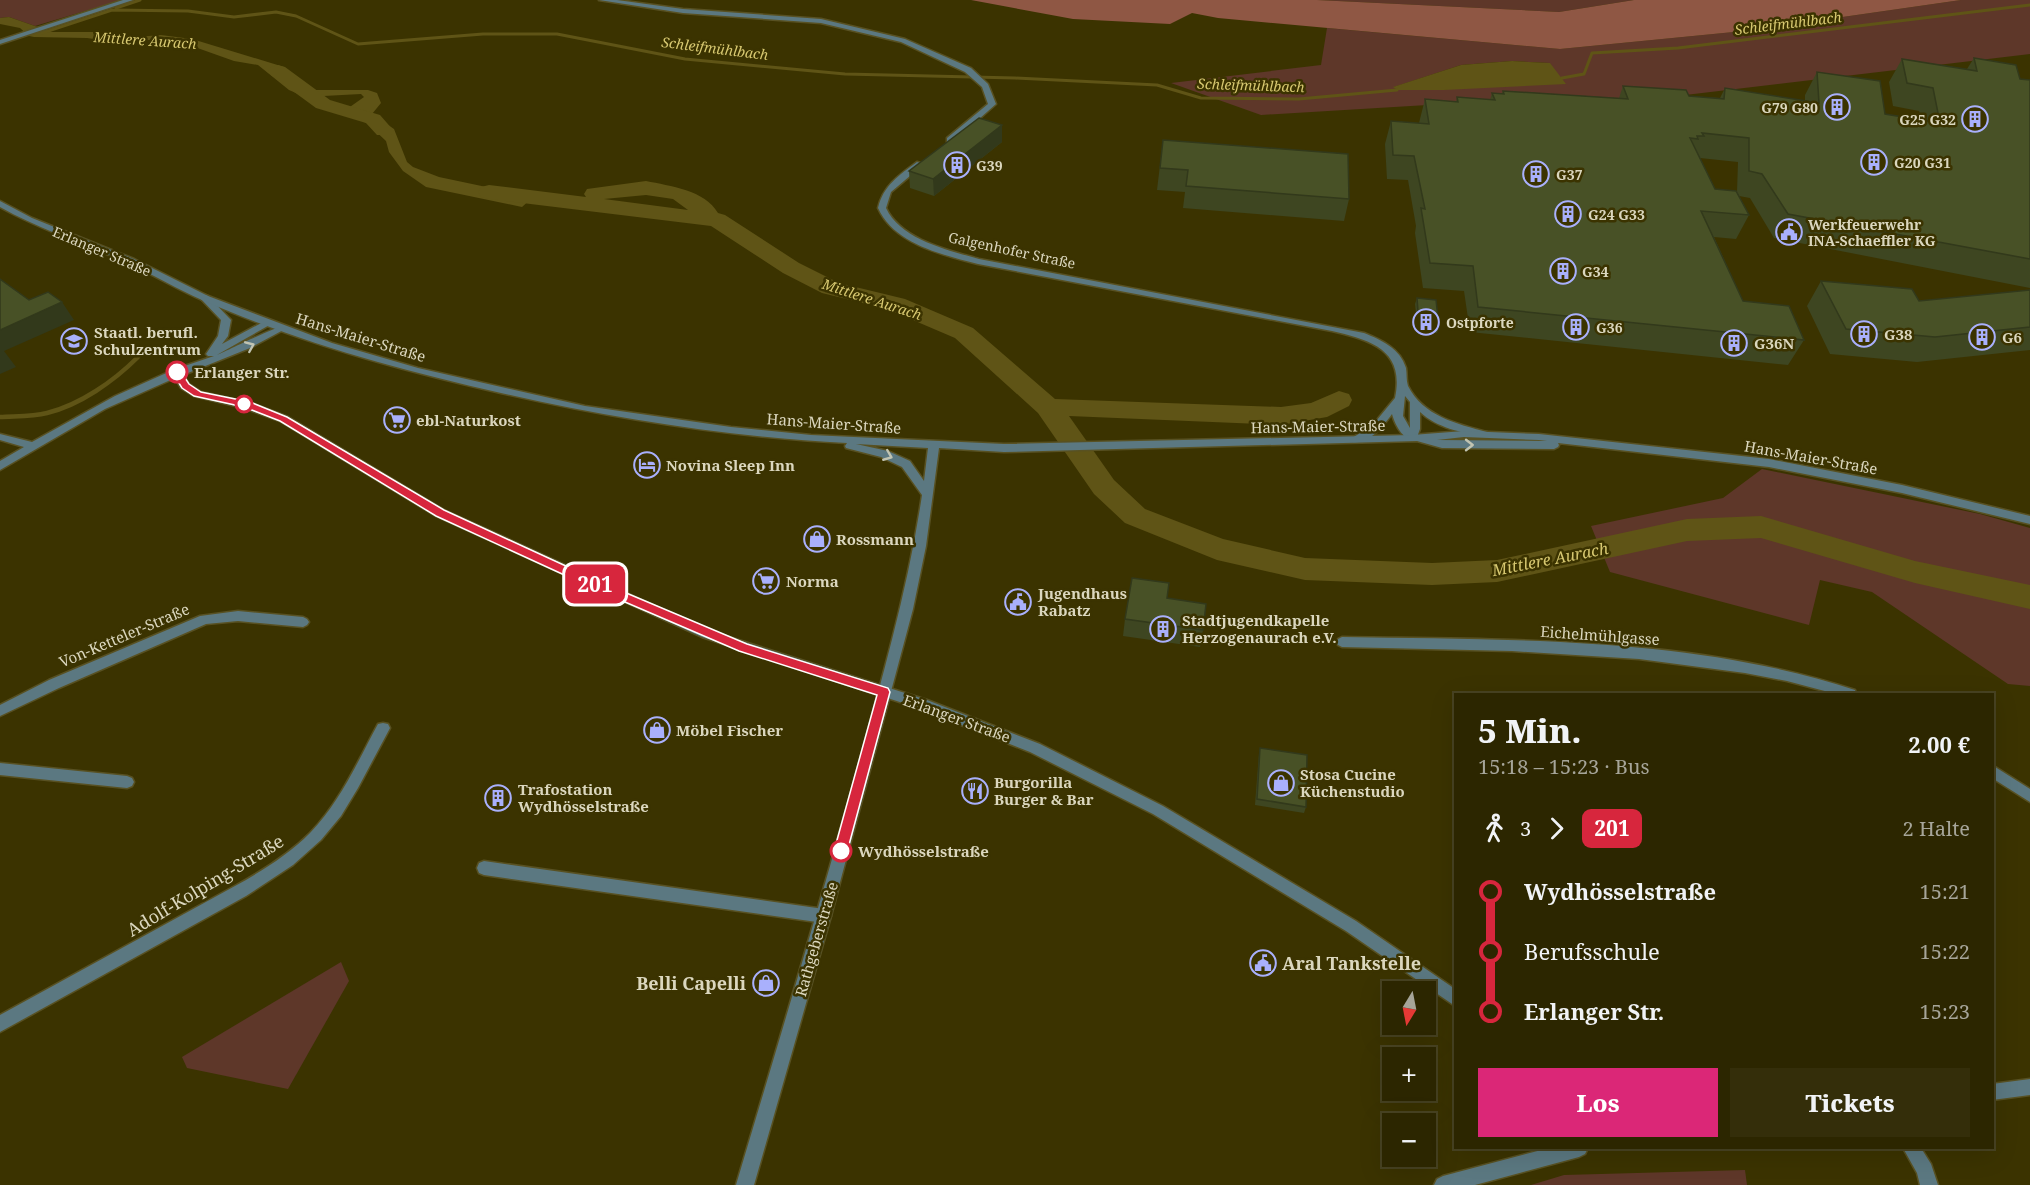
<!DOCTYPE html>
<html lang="de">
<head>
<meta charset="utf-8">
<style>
  body { margin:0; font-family:"Noto Serif",serif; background:#342e0a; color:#f1f3f6; height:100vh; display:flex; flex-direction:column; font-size:22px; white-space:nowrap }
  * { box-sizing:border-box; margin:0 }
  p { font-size:20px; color:#a6a599 }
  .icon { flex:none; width:33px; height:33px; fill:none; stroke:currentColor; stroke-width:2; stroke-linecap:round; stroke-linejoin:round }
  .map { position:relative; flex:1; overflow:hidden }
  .sheet { position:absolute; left:1454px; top:693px; width:540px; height:456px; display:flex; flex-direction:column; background:#2c2600; border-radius:0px; box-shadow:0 6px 24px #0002,0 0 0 2px #484322 }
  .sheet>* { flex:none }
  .badge { padding:0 12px; border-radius:9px; font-size:21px; line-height:39px }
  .needle { width:39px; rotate:190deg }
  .fabs { position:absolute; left:1382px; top:981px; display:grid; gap:12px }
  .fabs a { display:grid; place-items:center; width:54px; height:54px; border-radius:0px; background:#2c2600; box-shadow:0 6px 24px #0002,0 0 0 2px #484322; font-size:30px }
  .map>.badge { position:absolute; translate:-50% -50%; box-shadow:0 0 0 3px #fff }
  .legs { display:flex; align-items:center; gap:9px; height:66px; padding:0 24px; font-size:20px }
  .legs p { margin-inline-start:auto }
  .overview { display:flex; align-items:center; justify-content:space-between; height:102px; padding:0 24px }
  h1 { font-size:33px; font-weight:800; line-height:45px }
  .action { display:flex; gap:12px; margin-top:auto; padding:12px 24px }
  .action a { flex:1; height:69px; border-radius:0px; background:#db2777; color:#fff; font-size:24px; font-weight:800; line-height:69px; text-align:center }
  .action a+a { background:#342e0a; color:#f1f3f6 }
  ul { padding:0 24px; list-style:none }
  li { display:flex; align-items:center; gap:21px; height:60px; font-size:22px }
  li i { display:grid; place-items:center; width:9px; height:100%; margin:0 8px; background:currentColor }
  li i::after { content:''; width:15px; height:15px; margin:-8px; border:4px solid; border-radius:50%; background:#2c2600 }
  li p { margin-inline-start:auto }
  li:first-child i { background:linear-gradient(#0000 50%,currentColor 0) }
  li:last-child i { background:linear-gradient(currentColor 50%,#0000 0) }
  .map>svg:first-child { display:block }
  .green { fill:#5e3729; fill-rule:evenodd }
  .forest { fill:#8f5744 }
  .water { fill:#5f5416 }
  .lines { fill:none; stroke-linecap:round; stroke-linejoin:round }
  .stream-far1 { stroke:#5f5416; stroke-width:3 }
  .stream { stroke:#5f5416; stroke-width:4.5 }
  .river { fill:#5f5416; fill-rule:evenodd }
  .minor-casing { stroke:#585122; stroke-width:3 }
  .tertiary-casing { stroke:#585122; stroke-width:3 }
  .minor { fill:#5b7881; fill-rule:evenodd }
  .tertiary { fill:#5b7881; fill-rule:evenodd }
  .wall { fill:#3e4621; fill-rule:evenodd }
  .shaded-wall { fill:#32391b }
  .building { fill:#485126; stroke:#32391b; stroke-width:1.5 }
  .oneway { stroke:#c1c4b2 }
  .line-1 { fill:#d7263d; stroke:#fff; stroke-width:1.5 }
  .stop-1-dot { fill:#fff; stroke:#d7263d; stroke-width:3 }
  .labels { text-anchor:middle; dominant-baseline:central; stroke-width:5; stroke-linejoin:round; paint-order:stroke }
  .far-water-label { font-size:14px; font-style:italic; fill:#d7c870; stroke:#3b3300 }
  .far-poi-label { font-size:14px; font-weight:bold; fill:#dbd7be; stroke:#3b3300; text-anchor:start }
  .far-street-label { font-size:14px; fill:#dbd7be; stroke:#3b3300 }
  .poi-label { font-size:15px; font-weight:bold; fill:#dbd7be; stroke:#3b3300; text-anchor:start }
  .street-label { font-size:15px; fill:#dbd7be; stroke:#3b3300 }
  .stop-label { font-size:15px; font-weight:bold; fill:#dbd7be; stroke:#3b3300; text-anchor:start }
  .water-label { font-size:16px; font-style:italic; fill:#d7c870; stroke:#3b3300 }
  .near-street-label { font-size:18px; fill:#dbd7be; stroke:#3b3300 }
  .near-poi-label { font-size:18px; font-weight:bold; fill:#dbd7be; stroke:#3b3300; text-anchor:start }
</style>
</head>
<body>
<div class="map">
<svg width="2030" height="1185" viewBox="0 0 2030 1185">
  <rect width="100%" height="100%" fill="#3b3300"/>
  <g class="green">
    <polygon points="0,0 122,0 35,26 9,17 0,18"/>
    <polygon points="1317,0 1634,0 1559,12"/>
    <path d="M 1961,0 L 2030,0 L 2030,54 L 1660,98 L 1477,102 L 1261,115 L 1171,83 L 1321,65 L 1327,28 L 1560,49 L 1744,31 ZM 1512,61 L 1550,63 L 1444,90 L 1397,90 L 1394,87 L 1461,65 Z"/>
    <polygon points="1762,469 1980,514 2030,528 2030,686 2008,684 1872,592 1820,580 1809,625 1610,572 1591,526 1723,498"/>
    <polygon points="341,962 349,981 288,1089 187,1068 182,1057"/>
    <polygon points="1745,1170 1747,1185 1531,1185 1564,1175"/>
  </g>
  <polygon class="forest" points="971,0 1317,0 1559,12 1634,0 1961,0 1744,31 1560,49 1218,18 1192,13 1170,24 1073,19"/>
  <g class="water">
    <polygon points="9,17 52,32 94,32 124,38 161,35 192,39 284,67 306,90 368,90 377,93 381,103 372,114 394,129 407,162 413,167 439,177 533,197 522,207 426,187 403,171 389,152 386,141 368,124 351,115 347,109 364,97 361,94 305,97 289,90 258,65 234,61 189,45 149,40 122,43 87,38 34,37 29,36 20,28 0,24 0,18"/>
    <polygon points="1512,61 1550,63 1566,84 1444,90 1397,90 1393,87 1461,65"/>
  </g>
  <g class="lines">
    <g class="stream-far1">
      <polyline points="116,8 140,0"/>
      <polyline points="42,33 112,10 188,11 234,17 276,12 296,16 358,44 483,34 557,34 685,59 845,74 1015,78 1157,85 1201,98 1299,99 1397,90"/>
      <polyline points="1562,78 1584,74 1592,53 1678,48 2030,5"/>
    </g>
    <path class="stream" d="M 0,417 C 15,416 32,417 47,413 C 80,405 114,381 138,357"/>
    <g class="river">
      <polygon points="278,65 285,67 330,100 380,115 394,131 391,135 377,135 366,123 316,108 271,75 268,71 271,67"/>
      <path d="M 646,181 C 670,186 705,190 718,213 L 725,215 L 799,263 L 839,283 L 905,299 L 973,328 L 1055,399 L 1281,407 L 1311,403 L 1339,391 L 1349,394 L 1352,400 L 1349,406 L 1327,417 L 1281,425 L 1069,416 L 1114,480 L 1145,509 L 1223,539 L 1305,558 L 1432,563 L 1497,560 L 1687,519 L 1761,516 L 1915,561 L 2030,585 L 2030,609 L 1915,583 L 1761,538 L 1687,541 L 1497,582 L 1432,585 L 1305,580 L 1217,560 L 1125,523 L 1094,494 L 1038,413 L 955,338 L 887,309 L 822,293 L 783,273 L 711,226 L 489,199 L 481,197 L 478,192 L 481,187 L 489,185 L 586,197 L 584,194 L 587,189 ZM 646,195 L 673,199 L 688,210 L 604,199 Z"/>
    </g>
    <g class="minor-casing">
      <g id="minor">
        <polygon points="123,0 133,0 0,44 0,40"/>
        <polygon points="599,0 617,0 683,9 821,19 905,39 971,68 988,84 996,104 953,142 947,142 947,138 988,104 982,87 965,72 901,42 821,23 683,13"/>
        <path d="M 917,162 L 924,164 L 891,192 L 886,208 C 901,240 948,250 979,259 L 1364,333 C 1381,340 1400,348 1406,368 C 1407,374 1406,380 1408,386 C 1423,416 1457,424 1487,432 L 1488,434 L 1483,437 C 1461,432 1437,428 1420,412 L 1420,429 L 1416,440 C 1404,442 1395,425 1392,414 C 1383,426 1369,445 1352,442 L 1351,440 L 1352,438 L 1372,426 L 1395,398 C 1405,350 1371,340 1332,331 L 978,264 C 943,255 894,244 878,208 C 883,186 899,175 917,162 ZM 1405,396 L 1410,402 L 1410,428 L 1403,416 Z"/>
        <path d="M 205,295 L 208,296 L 231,320 L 228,336 L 222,344 L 265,321 L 271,321 L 273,323 L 215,356 C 227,351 278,325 285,326 L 287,328 L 250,348 L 183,375 L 189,384 L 201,392 L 251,403 L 288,417 L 444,510 L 710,631 L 927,700 L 1040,744 L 1163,806 L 1356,921 L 1455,989 L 1455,1006 L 1346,931 L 1153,814 L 1030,752 L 918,708 L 702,637 L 436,516 L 280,421 L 244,408 L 194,396 L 181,388 L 175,378 L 105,409 L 0,470 L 0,461 L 24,447 L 0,440 L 0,434 L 32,442 L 115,396 L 173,370 L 214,356 L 208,356 L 206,354 L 218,336 L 221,320 L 200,298 Z"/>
        <polygon points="238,611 303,617 307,619 309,622 307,625 303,627 238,621 206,624 59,688 0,716 0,705 49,680 200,616"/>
        <path d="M 1342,637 C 1512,640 1691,636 1855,690 L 1856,694 L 1836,694 L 1787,681 L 1745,673 L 1639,659 L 1512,651 L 1342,647 L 1338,645 L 1336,642 L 1338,639 Z"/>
        <path d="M 383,723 L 388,724 L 390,728 L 358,788 L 341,816 L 321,840 L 293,865 L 246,896 L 0,1032 L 0,1015 L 235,886 C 262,871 288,855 310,833 C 340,802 358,761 378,724 Z"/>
        <polygon points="0,763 127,776 132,778 134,782 132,786 127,788 0,775"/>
        <polygon points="1992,765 2030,789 2030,802 1992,778"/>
        <polygon points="484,861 824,909 829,911 831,916 829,921 824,923 484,875 479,873 477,868 479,863"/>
        <polygon points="2030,1079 2030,1095 1992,1100 1992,1084"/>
        <polygon points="1549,1148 1588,1148 1585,1154 1579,1157 1475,1185 1434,1185 1437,1179 1443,1176"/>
        <polygon points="1903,1148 1921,1148 1931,1164 1938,1185 1920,1185 1917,1173"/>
      </g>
    </g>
    <g class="tertiary-casing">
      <path id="tertiary" d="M 0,201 L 32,218 L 134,259 L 208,296 L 332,343 L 418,368 L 585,406 L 731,427 L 811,435 L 1004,444 L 1412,435 L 1464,431 L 1539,434 L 1769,459 L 1902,485 L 2030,516 L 2030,524 L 1902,493 L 1769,467 L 1558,443 L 1559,445 L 1558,447 L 1554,449 L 1442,448 L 1417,441 L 1004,452 L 939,448 L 926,546 L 913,609 L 831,916 L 754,1185 L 736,1185 C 777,1048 818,911 856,774 C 881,681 908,590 922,495 L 902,467 L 881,457 L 846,448 L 845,446 L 847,443 C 730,437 615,419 501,393 C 399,370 298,342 202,300 C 177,289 154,275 129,264 C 86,244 41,230 0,207 ZM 1464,437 L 1539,440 L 1547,441 L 1437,440 ZM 856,444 L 928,448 L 924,481 L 910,461 L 888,451 Z"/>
    </g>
    <use href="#minor" class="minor"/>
    <use href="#tertiary" class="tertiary"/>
  </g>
  <g class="wall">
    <path d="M 1974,58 L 2020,79 L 2030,80 L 2030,288 L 1774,238 L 1750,198 L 1739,196 L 1749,215 L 1736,239 L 1714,237 L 1743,301 L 1804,340 L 1788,365 L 1470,332 L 1464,291 L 1423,288 L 1415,233 L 1416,226 L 1408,180 L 1387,179 L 1385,144 L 1391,121 L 1419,123 L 1425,99 L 1456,102 L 1457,97 L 1490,100 L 1492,93 L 1502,93 L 1503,91 L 1619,98 L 1623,86 L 1689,96 L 1720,98 L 1725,88 L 1805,101 L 1805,95 L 1817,72 L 1885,114 L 1921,120 L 1919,111 L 1893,106 L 1889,82 L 1902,59 L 1967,69 ZM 1700,158 L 1738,162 L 1737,192 L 1715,189 Z"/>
    <polygon points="1002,125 1002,142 934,196 910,188 909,171"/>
    <polygon points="1163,140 1349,199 1344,221 1183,208 1185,192 1157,190"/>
    <polygon points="1821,281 1919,301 2030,290 2030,350 1917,362 1830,354 1807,306"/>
    <polygon points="1417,298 1439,327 1437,333 1418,331 1415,304"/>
    <polygon points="1125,619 1203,630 1200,647 1123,636"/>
    <polygon points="1260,748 1306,807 1304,813 1255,805 1259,753"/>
  </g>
  <g class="shaded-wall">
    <polygon points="1002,125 1002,142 934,196 933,179"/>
    <polygon points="62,302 74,320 4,351 16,367 0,374 0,330"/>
  </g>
  <g class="building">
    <polygon points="1974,58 2016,65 2020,79 2030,80 2030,259 1788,214 1762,174 1749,171 1749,138 1702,133 1704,136 1697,136 1698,139 1690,138 1715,189 1736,191 1749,215 1701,211 1743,301 1789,306 1804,340 1478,307 1473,266 1430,263 1421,208 1425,209 1414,156 1393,155 1391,121 1429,124 1425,99 1458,102 1457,97 1495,100 1492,93 1504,94 1503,91 1628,99 1623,86 1686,90 1689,96 1724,99 1725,88 1819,103 1817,72 1880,81 1885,114 1940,123 1933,88 1907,83 1902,59 1977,71"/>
    <polygon points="979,118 1002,125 933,179 909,171"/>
    <polygon points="1163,140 1348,154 1349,199 1186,186 1188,170 1160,168"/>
    <polygon points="0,279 29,300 48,292 62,302 0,330"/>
    <polygon points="1821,281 1912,289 1919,301 2030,290 2030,327 1935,337 1846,329"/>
    <polygon points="1417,298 1436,300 1439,327 1419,325"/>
    <polygon points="1132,578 1169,583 1167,598 1206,604 1203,630 1125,619"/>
    <polygon points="1260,748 1307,755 1306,807 1257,799"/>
  </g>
  <defs><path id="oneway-chevron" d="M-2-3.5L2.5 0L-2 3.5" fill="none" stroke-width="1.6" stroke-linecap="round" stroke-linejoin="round" transform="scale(1.5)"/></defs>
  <g class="oneway">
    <use href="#oneway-chevron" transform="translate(250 346) rotate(-23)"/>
    <use href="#oneway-chevron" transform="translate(1469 445)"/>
    <use href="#oneway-chevron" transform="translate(888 456) rotate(22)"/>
  </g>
  <polygon class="line-1" points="173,370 180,370 189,384 201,392 250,402 287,417 444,510 605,584 747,644 888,688 890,692 846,856 841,857 836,856 834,851 877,695 739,651 597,590 436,516 280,421 244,407 194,396 182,388 172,372"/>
  <defs>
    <g id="building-ring" transform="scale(1.35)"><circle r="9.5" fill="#3b3300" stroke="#a9b0fc" stroke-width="1.5"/><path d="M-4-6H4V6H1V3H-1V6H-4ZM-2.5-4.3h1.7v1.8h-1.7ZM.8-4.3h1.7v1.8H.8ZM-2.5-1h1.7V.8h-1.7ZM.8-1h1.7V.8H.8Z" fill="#a9b0fc"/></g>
    <g id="civic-ring" transform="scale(1.35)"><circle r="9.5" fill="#3b3300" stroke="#a9b0fc" stroke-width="1.5"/><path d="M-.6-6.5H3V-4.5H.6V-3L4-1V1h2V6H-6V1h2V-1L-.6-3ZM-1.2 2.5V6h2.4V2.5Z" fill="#a9b0fc"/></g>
    <g id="school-ring" transform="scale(1.35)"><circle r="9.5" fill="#3b3300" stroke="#a9b0fc" stroke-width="1.5"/><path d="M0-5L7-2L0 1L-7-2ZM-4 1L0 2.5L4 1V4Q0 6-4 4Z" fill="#a9b0fc"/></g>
    <g id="supermarket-ring" transform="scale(1.35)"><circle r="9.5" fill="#3b3300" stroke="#a9b0fc" stroke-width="1.5"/><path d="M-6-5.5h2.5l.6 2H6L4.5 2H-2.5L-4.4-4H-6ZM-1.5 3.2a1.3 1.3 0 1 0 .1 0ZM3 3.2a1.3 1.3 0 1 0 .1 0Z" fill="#a9b0fc"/></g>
    <g id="hotel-ring" transform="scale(1.35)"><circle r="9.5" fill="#3b3300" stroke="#a9b0fc" stroke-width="1.5"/><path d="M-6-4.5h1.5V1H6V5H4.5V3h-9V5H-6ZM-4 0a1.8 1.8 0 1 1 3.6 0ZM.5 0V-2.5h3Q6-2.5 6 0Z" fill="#a9b0fc"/></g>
    <g id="shop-ring" transform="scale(1.35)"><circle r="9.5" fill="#3b3300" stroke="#a9b0fc" stroke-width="1.5"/><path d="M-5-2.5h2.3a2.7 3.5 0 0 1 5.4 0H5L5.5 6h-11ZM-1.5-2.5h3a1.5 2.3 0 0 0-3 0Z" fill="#a9b0fc"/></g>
    <g id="restaurant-ring" transform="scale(1.35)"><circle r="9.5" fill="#3b3300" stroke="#a9b0fc" stroke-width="1.5"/><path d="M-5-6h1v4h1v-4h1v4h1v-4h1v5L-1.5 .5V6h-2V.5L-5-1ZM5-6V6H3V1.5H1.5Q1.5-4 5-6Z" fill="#a9b0fc"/></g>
  </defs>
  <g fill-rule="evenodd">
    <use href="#building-ring" x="1837" y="107"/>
    <use href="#building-ring" x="1975" y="119"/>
    <use href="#building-ring" x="1874" y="162"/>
    <use href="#building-ring" x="957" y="165"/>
    <use href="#building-ring" x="1536" y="174"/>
    <use href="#building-ring" x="1568" y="214"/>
    <use href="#civic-ring" x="1789" y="232"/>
    <use href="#building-ring" x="1563" y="271"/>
    <use href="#building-ring" x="1426" y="322"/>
    <use href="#building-ring" x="1576" y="327"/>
    <use href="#building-ring" x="1864" y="334"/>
    <use href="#building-ring" x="1982" y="337"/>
    <use href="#school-ring" x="74" y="341"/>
    <use href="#building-ring" x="1734" y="343"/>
    <use href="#supermarket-ring" x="397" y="420"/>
    <use href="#hotel-ring" x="647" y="465"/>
    <use href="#shop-ring" x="817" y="539"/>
    <use href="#supermarket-ring" x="766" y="581"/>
    <use href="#civic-ring" x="1018" y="602"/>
    <use href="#building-ring" x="1163" y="629"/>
    <use href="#shop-ring" x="657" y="730"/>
    <use href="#shop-ring" x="1281" y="783"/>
    <use href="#restaurant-ring" x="975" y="791"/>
    <use href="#building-ring" x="498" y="798"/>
    <use href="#civic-ring" x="1263" y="963"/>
    <use href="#shop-ring" x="766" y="983"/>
  </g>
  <g class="stop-1-dot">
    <circle cx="177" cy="372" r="10"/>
    <circle cx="244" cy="404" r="8"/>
    <circle cx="841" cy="851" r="10"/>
  </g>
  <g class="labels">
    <g class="far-water-label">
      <text transform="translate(1788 23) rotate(-7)">Schleifmühlbach</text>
      <text transform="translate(145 40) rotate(4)">Mittlere Aurach</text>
      <text transform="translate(715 48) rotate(7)">Schleifmühlbach</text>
      <text transform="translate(1251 85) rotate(2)">Schleifmühlbach</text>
      <text transform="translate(872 299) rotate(18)">Mittlere Aurach</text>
    </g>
    <g class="far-poi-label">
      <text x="1818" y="107" text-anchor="end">G79 G80</text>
      <text x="1956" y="119" text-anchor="end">G25 G32</text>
      <text x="1894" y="162">G20 G31</text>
      <text x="976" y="165">G39</text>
      <text x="1556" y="174">G37</text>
      <text x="1588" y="214">G24 G33</text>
      <text x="1808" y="224">Werkfeuerwehr<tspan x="1808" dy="16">INA-Schaeffler KG</tspan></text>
      <text x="1582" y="271">G34</text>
      <text x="1446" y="322">Ostpforte</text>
      <text x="1596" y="327">G36</text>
    </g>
    <g class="far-street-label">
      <text transform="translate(1012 250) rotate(12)">Galgenhofer Straße</text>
      <text transform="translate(102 251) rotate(23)">Erlanger Straße</text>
    </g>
    <g class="poi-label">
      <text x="94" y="332">Staatl. berufl.<tspan x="94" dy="17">Schulzentrum</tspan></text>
      <text x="1884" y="334">G38</text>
      <text x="2002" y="337">G6</text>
      <text x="1754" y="343">G36N</text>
      <text x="416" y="420">ebl-Naturkost</text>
      <text x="666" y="465">Novina Sleep Inn</text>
      <text x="836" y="539">Rossmann</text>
      <text x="786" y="581">Norma</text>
      <text x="1038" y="593">Jugendhaus<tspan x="1038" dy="17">Rabatz</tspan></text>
      <text x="1182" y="620">Stadtjugendkapelle<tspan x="1182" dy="17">Herzogenaurach e.V.</tspan></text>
      <text x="676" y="730">Möbel Fischer</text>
      <text x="1300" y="774">Stosa Cucine<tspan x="1300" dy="17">Küchenstudio</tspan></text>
      <text x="994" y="782">Burgorilla<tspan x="994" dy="17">Burger &amp; Bar</tspan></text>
      <text x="518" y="789">Trafostation<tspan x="518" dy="17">Wydhösselstraße</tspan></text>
    </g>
    <g class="street-label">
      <text transform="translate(361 337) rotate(17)">Hans-Maier-Straße</text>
      <text transform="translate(834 423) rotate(4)">Hans-Maier-Straße</text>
      <text transform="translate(1318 426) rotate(-1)">Hans-Maier-Straße</text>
      <text transform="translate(1811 457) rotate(10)">Hans-Maier-Straße</text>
      <text transform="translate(124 635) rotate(-23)">Von-Ketteler-Straße</text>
      <text transform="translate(1600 635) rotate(4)">Eichelmühlgasse</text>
      <text transform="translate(957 718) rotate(20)">Erlanger Straße</text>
      <text transform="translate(816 939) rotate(-74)">Rathgeberstraße</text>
    </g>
    <g class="stop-label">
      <text x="194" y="372">Erlanger Str.</text>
      <text x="858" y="851">Wydhösselstraße</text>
    </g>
    <g class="water-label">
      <text transform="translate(1550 559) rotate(-11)">Mittlere Aurach</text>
    </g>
    <g class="near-street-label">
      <text transform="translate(205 885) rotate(-31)">Adolf-Kolping-Straße</text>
    </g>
    <g class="near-poi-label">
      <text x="1282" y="963">Aral Tankstelle</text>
      <text x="746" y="983" text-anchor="end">Belli Capelli</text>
    </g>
  </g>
</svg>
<div class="fabs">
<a><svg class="needle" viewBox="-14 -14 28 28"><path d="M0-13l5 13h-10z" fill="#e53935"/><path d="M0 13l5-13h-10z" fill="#a6a599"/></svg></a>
<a>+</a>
<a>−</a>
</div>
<b class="badge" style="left:595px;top:584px;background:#d7263d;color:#fff">201</b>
<section class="sheet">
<div class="overview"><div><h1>5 Min.</h1><p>15:18 – 15:23 · Bus</p></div><b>2.00 €</b></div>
<div class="legs"><svg class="icon" aria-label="walk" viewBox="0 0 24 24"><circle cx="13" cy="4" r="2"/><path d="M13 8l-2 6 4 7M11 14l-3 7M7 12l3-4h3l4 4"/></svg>3<svg class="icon" aria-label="forward" viewBox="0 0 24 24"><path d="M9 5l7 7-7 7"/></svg><b class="badge" style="background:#d7263d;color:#fff">201</b><p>2 Halte</p></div>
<ul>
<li><i style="color:#d7263d"></i><b>Wydhösselstraße</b><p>15:21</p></li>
<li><i style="color:#d7263d"></i><span>Berufsschule</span><p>15:22</p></li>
<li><i style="color:#d7263d"></i><b>Erlanger Str.</b><p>15:23</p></li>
</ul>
<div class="action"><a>Los</a><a>Tickets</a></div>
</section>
</div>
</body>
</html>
